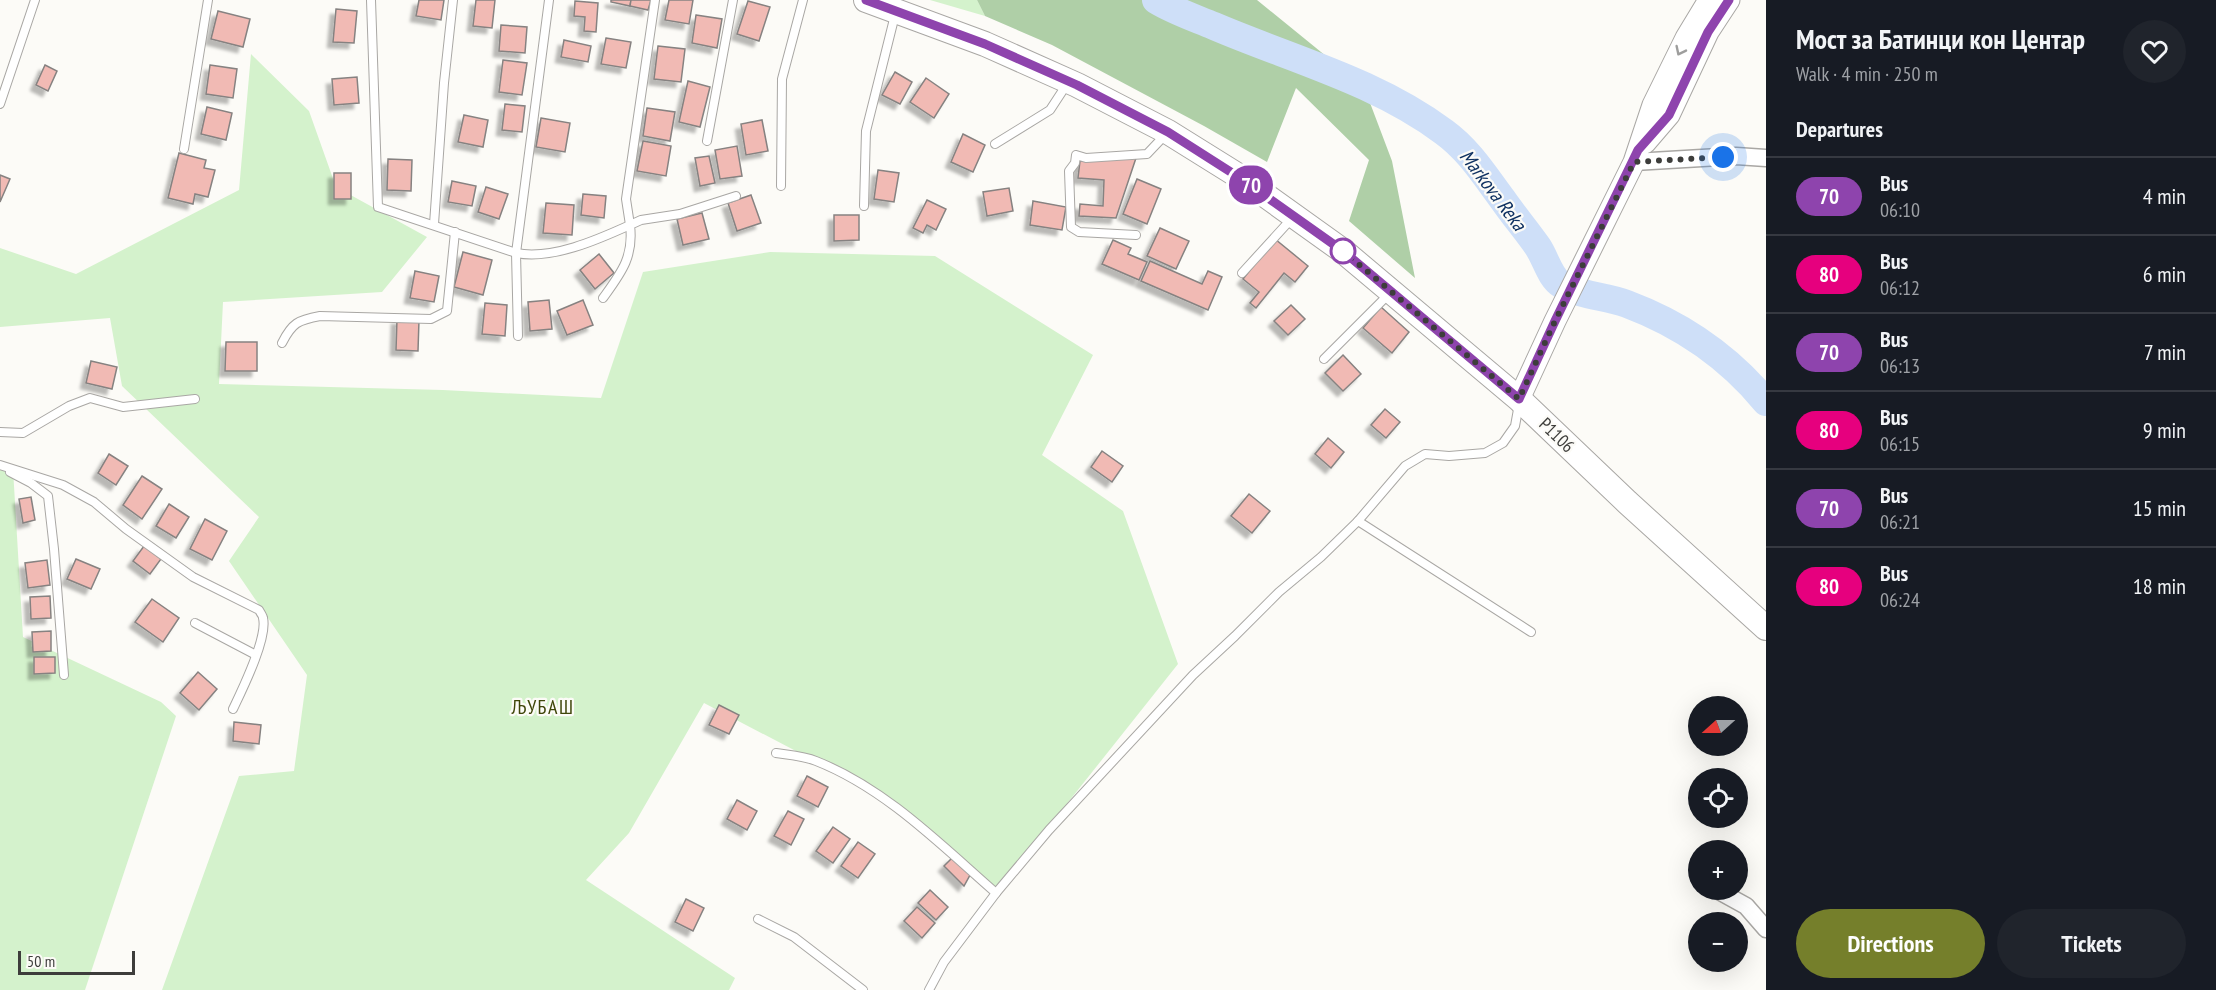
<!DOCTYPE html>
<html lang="en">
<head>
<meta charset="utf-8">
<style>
  body { margin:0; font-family:"PT Sans Narrow",sans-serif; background:#20242c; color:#f1f3f6; height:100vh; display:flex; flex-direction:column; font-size:22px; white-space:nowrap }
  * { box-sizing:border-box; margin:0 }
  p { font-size:20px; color:#9ea1a6 }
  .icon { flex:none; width:33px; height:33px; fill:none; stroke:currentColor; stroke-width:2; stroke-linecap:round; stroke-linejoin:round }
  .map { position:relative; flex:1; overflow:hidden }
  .side { display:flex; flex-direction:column; background:#171b24; width:450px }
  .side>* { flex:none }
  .badge { padding:0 12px; border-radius:20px; font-size:21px; line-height:39px }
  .needle { width:39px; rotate:249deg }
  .fabs { position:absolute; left:1688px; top:696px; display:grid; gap:12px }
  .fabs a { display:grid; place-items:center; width:60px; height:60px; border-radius:50%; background:#171b24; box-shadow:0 6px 24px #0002; font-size:30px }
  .scale { position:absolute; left:18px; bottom:15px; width:117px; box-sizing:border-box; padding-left:6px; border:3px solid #3d3d3b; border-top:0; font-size:16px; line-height:21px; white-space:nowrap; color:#3d3d3b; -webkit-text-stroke:4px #fcfbf7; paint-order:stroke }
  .you { position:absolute; width:30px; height:30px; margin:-15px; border:4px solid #fff; border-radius:50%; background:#1a73e8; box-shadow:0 0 0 9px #1a73e833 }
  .map>.badge { position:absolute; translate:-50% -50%; box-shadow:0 0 0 3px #fff }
  h2 { padding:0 30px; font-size:22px; line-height:54px }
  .round { display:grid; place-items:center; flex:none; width:63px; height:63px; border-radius:32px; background:#20242c }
  .headline { display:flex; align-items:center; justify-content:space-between; height:102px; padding:0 30px }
  h1 { font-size:28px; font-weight:700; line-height:45px }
  .cta { display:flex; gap:12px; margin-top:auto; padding:12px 30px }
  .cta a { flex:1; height:69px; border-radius:36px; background:#757f2b; color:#fff; font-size:24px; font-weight:700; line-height:69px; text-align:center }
  .cta a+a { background:#20242c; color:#f1f3f6 }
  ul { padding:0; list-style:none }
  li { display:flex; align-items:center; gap:18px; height:78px; padding:0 30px; border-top:2px solid #363941 }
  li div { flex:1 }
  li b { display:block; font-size:22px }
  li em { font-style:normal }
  li .badge { min-width:66px; font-weight:700; text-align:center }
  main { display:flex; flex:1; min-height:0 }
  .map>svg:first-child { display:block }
  .green { fill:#d4f2cc }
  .forest { fill:#afcfa7 }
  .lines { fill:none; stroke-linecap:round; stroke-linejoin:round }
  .river { stroke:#cedff8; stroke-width:28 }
  .building { fill:#f1bab4; stroke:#868281; stroke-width:1.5; filter:url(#shadow) }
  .service-casing { stroke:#a9a7a4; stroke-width:10 }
  .minor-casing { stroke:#a9a7a4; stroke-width:19 }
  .tertiary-casing { stroke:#a9a7a4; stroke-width:23 }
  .secondary-casing { stroke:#a9a7a4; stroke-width:26 }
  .service { stroke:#fff; stroke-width:8 }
  .minor { stroke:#fff; stroke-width:16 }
  .tertiary { stroke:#fff; stroke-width:21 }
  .secondary { stroke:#fff; stroke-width:24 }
  .oneway { stroke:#9e9e9d }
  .line-casing { stroke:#fff; stroke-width:14 }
  .line { stroke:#8e44ad; stroke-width:9 }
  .walk { stroke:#3d3d3b; stroke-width:6; stroke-dasharray:0 10.8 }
  .stop-dot { fill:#fff; stroke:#8e44ad; stroke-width:3 }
  .labels { text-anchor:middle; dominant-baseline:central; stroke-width:4.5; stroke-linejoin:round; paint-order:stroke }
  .street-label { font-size:18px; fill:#3d3d3b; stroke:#fcfbf7 }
  .water-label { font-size:20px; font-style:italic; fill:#103262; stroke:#fcfbf7 }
  .neighbourhood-label { font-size:20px; letter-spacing:1.5px; fill:#3f4609; stroke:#fcfbf7 }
</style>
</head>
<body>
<main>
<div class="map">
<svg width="1766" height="990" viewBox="0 0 1766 990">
  <defs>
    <filter id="shadow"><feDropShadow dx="-5.5" dy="5.5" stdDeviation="1.5" flood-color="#0004"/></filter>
  </defs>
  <rect width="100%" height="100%" fill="#fcfbf7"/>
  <g class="green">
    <polygon points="930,0 977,0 985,16"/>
    <polygon points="251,54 309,111 336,187 427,237 382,292 223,302 219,384 443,390 601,398 643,272 770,252 935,256 1093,355 1042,455 1123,511 1178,664 996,893 921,828 853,778 813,760 704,703 629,833 586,880 735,978 729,990 162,990 239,776 294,771 307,675 229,561 259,517 122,386 110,318 0,327 0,248 76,274 239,190"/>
    <polygon points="0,464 13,469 23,637 161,702 176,716 85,990 0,990"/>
  </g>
  <polygon class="forest" points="977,0 1257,0 1364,87 1392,161 1415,278 1349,221 1369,160 1296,88 1267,162 1204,126 1052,45 985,16"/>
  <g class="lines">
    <path class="river" d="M 1156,0 C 1174,11 1195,18 1214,26 C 1291,59 1376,81 1444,132 C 1469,150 1485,176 1503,200 C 1514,216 1527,231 1538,247 C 1546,259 1550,278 1562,285 C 1582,296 1606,296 1627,304 C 1683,325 1728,356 1766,402"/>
  </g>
  <g class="building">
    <polygon points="419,0 444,0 441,20 416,16"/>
    <polygon points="476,0 495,0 492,28 473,26"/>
    <polygon points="611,0 631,0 630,6 611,2"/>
    <polygon points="631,0 651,0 648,10 630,6"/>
    <polygon points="669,0 693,0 689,24 665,20"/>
    <polygon points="575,1 598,3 596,32 584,31 585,17 574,16"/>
    <polygon points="748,1 770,7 759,41 737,34"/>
    <polygon points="336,9 357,11 354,43 333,42"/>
    <polygon points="218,11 250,19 243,47 211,39"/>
    <polygon points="696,15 722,19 717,48 692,43"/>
    <polygon points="501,25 527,27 525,53 499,51"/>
    <polygon points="606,38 631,42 626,68 601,64"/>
    <polygon points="564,40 591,46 588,62 561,57"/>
    <polygon points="658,46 685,49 681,82 654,79"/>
    <polygon points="503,60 527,63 522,95 499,92"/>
    <polygon points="45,65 57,71 48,91 36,85"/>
    <polygon points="210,65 237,69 233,98 206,94"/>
    <polygon points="895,72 912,82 900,104 882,95"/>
    <polygon points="357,77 359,103 334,105 332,79"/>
    <polygon points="926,78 949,94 934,118 910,102"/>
    <polygon points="688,81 710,87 700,127 679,122"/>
    <polygon points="505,104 525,106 522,132 502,130"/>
    <polygon points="207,107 232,113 226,140 201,134"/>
    <polygon points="647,108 675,112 670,141 643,136"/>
    <polygon points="464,115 488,120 483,147 458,142"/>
    <polygon points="541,118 570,123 565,152 536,147"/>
    <polygon points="762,120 768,151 746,155 741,124"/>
    <polygon points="963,134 985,145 973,172 951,162"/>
    <polygon points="643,141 671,146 666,176 637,171"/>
    <polygon points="737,146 742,176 720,179 715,150"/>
    <polygon points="179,153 206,160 204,168 215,170 208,197 195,194 193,204 168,198"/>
    <polygon points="709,156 715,183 700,186 695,158"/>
    <polygon points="1136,158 1116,218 1079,216 1080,204 1103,206 1104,180 1078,178 1080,161"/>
    <polygon points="388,159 412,160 411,191 387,190"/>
    <polygon points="878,170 899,173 894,202 874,199"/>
    <rect x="334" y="173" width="17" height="26"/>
    <polygon points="0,175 10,179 0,202"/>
    <polygon points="1137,179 1161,189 1147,224 1123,214"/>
    <polygon points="452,181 476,186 472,206 448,202"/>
    <polygon points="486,187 508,194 499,219 478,212"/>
    <polygon points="1009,188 1013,211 987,216 983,192"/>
    <polygon points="583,194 606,196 604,218 581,215"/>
    <polygon points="751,195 761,223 737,231 728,203"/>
    <polygon points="927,200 946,209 936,230 927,225 923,233 913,228"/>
    <polygon points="1033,201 1066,207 1062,230 1030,225"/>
    <polygon points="546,203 574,205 572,235 543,233"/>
    <polygon points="702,213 709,239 683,245 677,219"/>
    <polygon points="834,215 859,215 859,240 834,241"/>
    <polygon points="1160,228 1189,241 1176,269 1147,256"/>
    <polygon points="1275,239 1308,266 1295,282 1284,273 1256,308 1250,303 1259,292 1243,279"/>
    <polygon points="1113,240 1131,248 1128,254 1147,262 1139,280 1102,264"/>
    <polygon points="463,252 492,260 483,295 454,287"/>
    <polygon points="599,254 614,273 595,289 580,270"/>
    <polygon points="1150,261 1202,284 1208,271 1222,277 1208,310 1141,281"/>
    <polygon points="415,271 439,276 434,302 410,298"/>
    <polygon points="549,300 552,329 530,331 528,302"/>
    <polygon points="583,300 593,325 567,335 557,311"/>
    <polygon points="485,303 507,305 505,336 482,334"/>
    <polygon points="1291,305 1305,319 1288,335 1274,321"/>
    <polygon points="1381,307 1409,332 1392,353 1363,328"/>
    <polygon points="397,319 419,320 418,351 396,350"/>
    <polygon points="226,342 257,342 257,371 225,371"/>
    <polygon points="1343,355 1361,374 1343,391 1325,373"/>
    <polygon points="91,361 117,367 112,389 86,383"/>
    <polygon points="1385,409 1400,422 1386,438 1371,425"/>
    <polygon points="1328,438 1344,452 1331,468 1315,454"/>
    <polygon points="1102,451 1123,466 1112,482 1091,467"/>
    <polygon points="109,454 128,466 116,485 98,473"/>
    <polygon points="142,476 162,489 142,519 123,505"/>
    <polygon points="1249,494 1270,511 1252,533 1231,516"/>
    <polygon points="31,497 35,520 23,523 19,499"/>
    <polygon points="169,504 189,517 176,538 156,526"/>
    <polygon points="205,519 227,531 212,560 190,549"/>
    <polygon points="144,546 161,559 150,574 133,561"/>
    <polygon points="76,559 100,569 91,589 67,579"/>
    <polygon points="47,560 50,585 28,588 25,563"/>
    <polygon points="50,596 51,618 31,619 30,597"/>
    <polygon points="152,599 179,618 163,642 135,622"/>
    <polygon points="51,631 51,651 33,652 32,632"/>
    <polygon points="34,657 55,657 55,673 34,674"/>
    <polygon points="198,672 217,689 199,710 180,693"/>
    <polygon points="719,705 739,715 729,734 709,725"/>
    <polygon points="234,722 261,725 259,744 233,741"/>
    <polygon points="807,776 828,787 818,807 797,796"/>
    <polygon points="737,800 757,811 747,830 727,819"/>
    <polygon points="788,811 804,819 791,845 774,836"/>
    <polygon points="833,827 850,839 833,863 816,851"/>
    <polygon points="858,842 875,854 858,878 841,866"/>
    <polygon points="953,857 970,875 964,886 944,866"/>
    <polygon points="930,890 948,907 936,920 918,903"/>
    <polygon points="686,899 704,908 693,931 675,922"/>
    <polygon points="917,907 935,923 922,938 904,921"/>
  </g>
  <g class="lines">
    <g class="service-casing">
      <g id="service">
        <path d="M 371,0 L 378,207 L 516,253 C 552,260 597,240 630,225 L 626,199 L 655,0"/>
        <polyline points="0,104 35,0"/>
        <polyline points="707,141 733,0"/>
        <polyline points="995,144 1050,110 1067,84"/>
        <polyline points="184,149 208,0"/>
        <polyline points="781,186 782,79 803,0"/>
        <polyline points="864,206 866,131 895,15"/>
        <polyline points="434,224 444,83 453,0"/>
        <polyline points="1136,235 1079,232 1071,227 1069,171 1075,163 1076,155 1086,158 1147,154 1166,134"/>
        <polyline points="1242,273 1294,216"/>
        <path d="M 603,298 C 621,273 634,257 630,225 L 641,220 L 680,214 L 736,196"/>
        <polyline points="518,336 516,253 549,0"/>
        <path d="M 282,343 C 292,323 298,320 320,316 L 431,319 L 447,311 L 455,232"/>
        <polyline points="1324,359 1389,294"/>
        <polyline points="0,432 23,433 69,406 90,398 123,407 195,399"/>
        <path d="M 0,465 L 63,485 L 94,502 L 126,529 L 193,577 L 259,610 C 260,612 263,616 263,618 C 268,638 242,690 233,709"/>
        <polyline points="10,472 31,483 48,496 54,549 64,675"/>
        <polyline points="1358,521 1531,632"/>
        <polyline points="195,623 256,655"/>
        <path d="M 776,753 C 789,755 804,756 816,761 C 885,788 941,845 996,893"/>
        <polyline points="758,919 794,937 863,990"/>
        <polyline points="929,990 944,962 996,893 1049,830 1193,675 1235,636 1279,592 1321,557 1358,521 1405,466 1425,454 1449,456 1485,453 1503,443 1515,426 1519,404"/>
      </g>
    </g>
    <g class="minor-casing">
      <g id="minor">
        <polyline points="1634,162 1736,156 1766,158"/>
        <polyline points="1717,890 1746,906 1766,929"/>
      </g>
    </g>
    <g class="tertiary-casing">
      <g id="tertiary">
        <polyline points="1645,143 1669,115 1708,32 1729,0"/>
        <polyline points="1519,399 1555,321 1634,162 1653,105 1686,38 1709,0"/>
      </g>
    </g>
    <g class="secondary-casing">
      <polyline id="secondary" points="866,0 985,44 1077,85 1168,132 1237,175 1343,251 1519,399 1627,502 1766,628"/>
    </g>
    <use href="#service" class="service"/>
    <use href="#minor" class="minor"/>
    <use href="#tertiary" class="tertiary"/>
    <use href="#secondary" class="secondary"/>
  </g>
  <defs><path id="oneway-chevron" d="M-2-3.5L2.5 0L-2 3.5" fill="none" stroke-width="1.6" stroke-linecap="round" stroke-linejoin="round" transform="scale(1.5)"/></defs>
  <use class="oneway" href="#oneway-chevron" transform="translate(1680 51) rotate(116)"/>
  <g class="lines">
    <g class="line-casing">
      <polyline id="line" points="866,0 985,44 1077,85 1168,132 1237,176 1343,251 1519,399 1555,321 1638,150 1669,115 1708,32 1729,0"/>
    </g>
    <use href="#line" class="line"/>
    <polyline class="walk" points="1343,251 1519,399 1555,321 1634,162 1723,157"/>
  </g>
  <circle class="stop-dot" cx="1343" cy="251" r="12"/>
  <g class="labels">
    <g class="street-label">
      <text transform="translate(1557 435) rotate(44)">P1106</text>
    </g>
    <g class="water-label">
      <text transform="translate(1493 190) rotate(53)">Markova Reka</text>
    </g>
    <g class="neighbourhood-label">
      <text x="543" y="707">ЉУБАШ</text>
    </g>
  </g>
</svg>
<div class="fabs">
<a><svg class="needle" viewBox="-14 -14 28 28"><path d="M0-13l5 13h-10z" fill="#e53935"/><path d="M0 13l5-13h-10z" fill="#9ea1a6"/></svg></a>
<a><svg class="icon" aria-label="locate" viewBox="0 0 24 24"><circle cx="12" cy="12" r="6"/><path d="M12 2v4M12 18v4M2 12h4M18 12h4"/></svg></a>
<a>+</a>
<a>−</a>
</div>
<div class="scale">50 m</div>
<div class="you" style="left:1723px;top:157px"></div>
<b class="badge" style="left:1251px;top:185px;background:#8e44ad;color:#fff">70</b>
</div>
<section class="side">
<div class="headline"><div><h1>Мост за Батинци кон Центар</h1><p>Walk · 4 min · 250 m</p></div><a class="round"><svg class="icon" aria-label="heart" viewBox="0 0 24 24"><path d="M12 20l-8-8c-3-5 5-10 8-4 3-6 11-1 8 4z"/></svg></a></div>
<h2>Departures</h2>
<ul>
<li><span class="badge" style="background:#8e44ad;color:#fff">70</span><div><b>Bus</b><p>06:10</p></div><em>4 min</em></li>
<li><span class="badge" style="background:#e6007e;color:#fff">80</span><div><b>Bus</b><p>06:12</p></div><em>6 min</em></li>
<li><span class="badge" style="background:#8e44ad;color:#fff">70</span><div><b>Bus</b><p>06:13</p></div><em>7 min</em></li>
<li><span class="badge" style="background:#e6007e;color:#fff">80</span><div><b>Bus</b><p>06:15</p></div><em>9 min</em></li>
<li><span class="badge" style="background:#8e44ad;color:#fff">70</span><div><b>Bus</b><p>06:21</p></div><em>15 min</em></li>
<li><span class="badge" style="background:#e6007e;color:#fff">80</span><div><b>Bus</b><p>06:24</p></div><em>18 min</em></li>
</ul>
<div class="cta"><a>Directions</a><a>Tickets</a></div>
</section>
</main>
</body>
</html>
